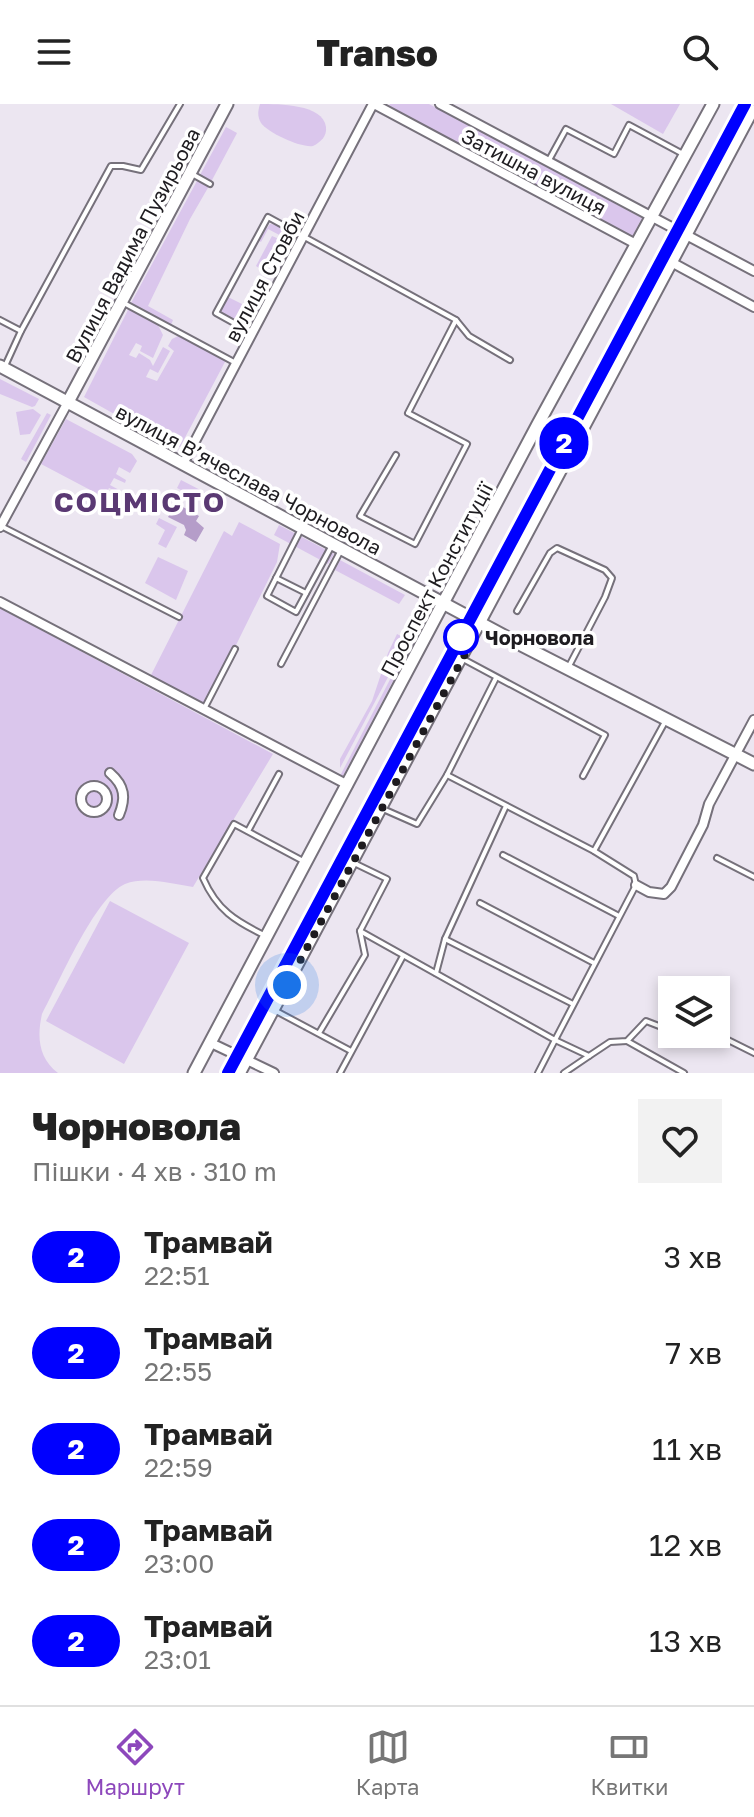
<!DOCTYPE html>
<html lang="uk">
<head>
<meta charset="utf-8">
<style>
  body { margin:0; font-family:"Golos Text",sans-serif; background:#f2f2f2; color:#222; height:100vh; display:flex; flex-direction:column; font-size:30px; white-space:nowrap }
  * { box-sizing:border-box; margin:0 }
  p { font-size:26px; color:#767676 }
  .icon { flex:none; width:44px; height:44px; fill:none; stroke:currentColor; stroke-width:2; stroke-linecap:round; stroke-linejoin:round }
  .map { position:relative; height:969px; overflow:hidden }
  .panel { display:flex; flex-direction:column; background:#fff; flex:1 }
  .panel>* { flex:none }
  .badge { padding:0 16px; border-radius:26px; font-size:28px; line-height:52px }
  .tools { position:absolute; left:658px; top:872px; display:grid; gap:16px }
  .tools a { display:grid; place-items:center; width:72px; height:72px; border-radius:0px; background:#fff; box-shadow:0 4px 12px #0003; font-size:40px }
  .you { position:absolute; width:40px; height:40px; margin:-20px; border:6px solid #fff; border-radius:50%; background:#1a73e8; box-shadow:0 0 0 12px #1a73e833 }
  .map>.badge { position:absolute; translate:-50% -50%; box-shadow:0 0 0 4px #fff }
  .round { display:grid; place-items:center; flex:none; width:84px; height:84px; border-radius:0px; background:#f2f2f2 }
  .summary { display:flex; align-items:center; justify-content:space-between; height:136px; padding:0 32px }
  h1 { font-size:38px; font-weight:800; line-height:60px }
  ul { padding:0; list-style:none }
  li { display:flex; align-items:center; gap:24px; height:96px; padding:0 32px }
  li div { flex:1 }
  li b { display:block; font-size:30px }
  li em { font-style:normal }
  li .badge { min-width:88px; font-weight:700; text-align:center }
  header { display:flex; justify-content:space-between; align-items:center; height:104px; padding:0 32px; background:#fff; font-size:36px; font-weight:800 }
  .dock { display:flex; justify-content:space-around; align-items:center; height:112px; border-top:2px solid #e0e0e0; background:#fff; font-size:22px; color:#767676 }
  .dock a { display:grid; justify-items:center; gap:4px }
  .dock .on { color:#8d48bc }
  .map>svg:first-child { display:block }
  .green { fill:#dac6ec }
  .water { fill:#b59dc9 }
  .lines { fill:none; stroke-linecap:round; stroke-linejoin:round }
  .lane-casing { stroke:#76717b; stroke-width:8 }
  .street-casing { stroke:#76717b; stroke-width:12 }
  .secondary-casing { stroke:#76717b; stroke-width:15 }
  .lane { stroke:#fff; stroke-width:4 }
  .street { stroke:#fff; stroke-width:8 }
  .secondary { stroke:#fff; stroke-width:11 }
  .tram { stroke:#464348; stroke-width:2 }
  .line-casing { stroke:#fff; stroke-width:18 }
  .line { stroke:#00f; stroke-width:12 }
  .walk { stroke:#1e1c20; stroke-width:8; stroke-dasharray:0 14.4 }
  .stop-dot { fill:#fff; stroke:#00f; stroke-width:4 }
  .labels { text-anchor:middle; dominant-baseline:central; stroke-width:7; stroke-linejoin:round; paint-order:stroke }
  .street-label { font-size:20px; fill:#1e1c20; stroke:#fff }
  .stop-label { font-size:20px; font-weight:bold; fill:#1e1c20; stroke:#fff; text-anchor:start }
  .district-label { font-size:28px; font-weight:bold; letter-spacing:2px; fill:#5a3973; stroke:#fff }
</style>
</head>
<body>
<header><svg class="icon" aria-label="menu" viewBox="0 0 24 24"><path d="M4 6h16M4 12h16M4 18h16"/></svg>Transo<svg class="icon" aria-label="search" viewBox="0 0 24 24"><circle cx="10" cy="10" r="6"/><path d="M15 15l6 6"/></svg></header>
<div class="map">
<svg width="754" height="969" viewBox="0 0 754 969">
  <rect width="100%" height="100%" fill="#ece6f1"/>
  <g class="green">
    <path d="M 260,0 C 279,0 323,0 326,23 C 327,32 321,38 313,42 C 301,44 268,29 261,19 C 257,12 258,7 260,0 Z"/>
    <polygon points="390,0 429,0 642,114 632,133 389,2"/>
    <polygon points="611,0 680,0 663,30"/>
    <polygon points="226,23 237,29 211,78 200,71"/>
    <polygon points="198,75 209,82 190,115 148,202 173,216 171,221 131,199"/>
    <polygon points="270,120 278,121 293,130 287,141 285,139 287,135 268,125 261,138 258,136"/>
    <polygon points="272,132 279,135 262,166 256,162"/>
    <polygon points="228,193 244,201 235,217 222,209 222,204"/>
    <polygon points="129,204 157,219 163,231 153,254 140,247 142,242 136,239 129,251 136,254 139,249 150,256 153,262 163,243 170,247 158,269 150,265 146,273 157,277 174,247 168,242 172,235 178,232 226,256 180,343 173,343 84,293"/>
    <polygon points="0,275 39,295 35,302 32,303 0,290"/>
    <polygon points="33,305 41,311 30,330 20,331 16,308"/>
    <polygon points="47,309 51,311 26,358 21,355"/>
    <polygon points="66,315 132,350 137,357 130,369 119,363 116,370 126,376 125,379 114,374 110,381 121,387 120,389 109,384 105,391 116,397 115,399 41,360"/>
    <polygon points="181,376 214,393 210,401 177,384"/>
    <polygon points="159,414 177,423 166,444 158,440 165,426 156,420"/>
    <polygon points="239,418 280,440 277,458 205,604 149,575 224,427 232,432"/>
    <polygon points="279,421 334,450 328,460 274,431"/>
    <polygon points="158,453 188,467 176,496 145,479"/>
    <polygon points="340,456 405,491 399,500 335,466"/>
    <path d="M 0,504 L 273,650 L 193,783 C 172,780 146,772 125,780 C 95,793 59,879 42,910 C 37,932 38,954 58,969 L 0,969 Z"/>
    <polygon points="397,530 407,535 401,547 397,545 393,553 396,558 340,664 340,655 372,597 388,549"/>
    <polygon points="398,560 401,562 343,672 340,672"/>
    <polygon points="110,797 189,839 124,960 46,917"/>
  </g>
  <polygon class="water" points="176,399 199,412 196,417 204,424 196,438 184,431 186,426 184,421 168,413"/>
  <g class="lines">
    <g class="lane-casing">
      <g id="lane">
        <polyline points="549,56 566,25 614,50 629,21 683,50"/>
        <polyline points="192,70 210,80"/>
        <polyline points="122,198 234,258"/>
        <polyline points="0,216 21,227"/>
        <polyline points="252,229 216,209 268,113 456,216 469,232 510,256"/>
        <polyline points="5,262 21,227 111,62 123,62 141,66 180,0"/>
        <polyline points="396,351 360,412 415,440 467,340 408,309 456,216"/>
        <polyline points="1,422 179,513"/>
        <polyline points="301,425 267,492 296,508 331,443"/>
        <polyline points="276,474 306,489"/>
        <polyline points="517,507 550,449 557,444 605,466 612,474 605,493 569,562"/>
        <polyline points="463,555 605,631 583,672"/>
        <polyline points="281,560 341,446"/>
        <polyline points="205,603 235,545"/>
        <polyline points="447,671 594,747 634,772 636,781 555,936 589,952 610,938 627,937 646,917 672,927"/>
        <polyline points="383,705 417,720 447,671 496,574"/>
        <polyline points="248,727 279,670"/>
        <polyline points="594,747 666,616"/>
        <polyline points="503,751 619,812"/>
        <polyline points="717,754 754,773"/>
        <polyline points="354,759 387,775 360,827 555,936 538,969"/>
        <polyline points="480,799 594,859"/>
        <path d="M 266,832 C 235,817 217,806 203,774 L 234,720 L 305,758"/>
        <polyline points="445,835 573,900"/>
        <polyline points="436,869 445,835 506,702"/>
        <polyline points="276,907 351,947"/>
        <polyline points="319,929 365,851 360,827"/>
        <polyline points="679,930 702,930"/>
        <polyline points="716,930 754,949"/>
        <polyline points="627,937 684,969"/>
        <polyline points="340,969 403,852"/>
        <polyline points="564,969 589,952"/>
      </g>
    </g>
    <g class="street-casing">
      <g id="street">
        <polyline points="374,0 636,140"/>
        <polyline points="440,0 754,167"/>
        <polyline points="673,159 754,203"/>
        <polyline points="183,360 373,0"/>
        <polyline points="0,423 68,298"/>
        <polyline points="0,498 348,681"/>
        <path d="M 110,669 C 125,682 126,694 119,711"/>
        <circle cx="94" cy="695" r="13"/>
        <polyline points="636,781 649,788 664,790 671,783 703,721 709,700 754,616"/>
        <polyline points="211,939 274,969"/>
        <polyline points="241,969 754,6"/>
      </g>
    </g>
    <g class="secondary-casing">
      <g id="secondary">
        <polyline points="0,262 523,542 754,660"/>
        <polyline points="68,298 227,0"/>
        <polyline points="194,969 538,320 713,0"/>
      </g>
    </g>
    <use href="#lane" class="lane"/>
    <use href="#street" class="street"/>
    <use href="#secondary" class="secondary"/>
    <polyline class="tram" points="222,969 740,0"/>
  </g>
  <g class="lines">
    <g class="line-casing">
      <polyline id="line" points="228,969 745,0"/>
    </g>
    <use href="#line" class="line"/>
    <polyline class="walk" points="287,881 472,537 461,533"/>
  </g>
  <circle class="stop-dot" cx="461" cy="533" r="16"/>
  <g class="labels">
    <g class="street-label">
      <text transform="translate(534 67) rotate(28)">Затишна вулиця</text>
      <text transform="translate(132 141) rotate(-62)">Вулиця Вадима Пузирьова</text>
      <text transform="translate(264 172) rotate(-62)">вулиця Стовби</text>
      <text transform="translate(249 375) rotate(28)">вулиця Вʼячеслава Чорновола</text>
      <text transform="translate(436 475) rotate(-62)">Проспект Конституції</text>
    </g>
    <g class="stop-label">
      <text x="485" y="533">Чорновола</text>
    </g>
    <g class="district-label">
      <text x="140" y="397">СОЦМІСТО</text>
    </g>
  </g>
</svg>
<div class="tools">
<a><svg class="icon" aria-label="layers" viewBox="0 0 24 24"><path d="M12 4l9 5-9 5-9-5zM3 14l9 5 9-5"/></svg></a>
</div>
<div class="you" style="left:287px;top:881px"></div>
<b class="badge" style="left:564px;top:339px;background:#00f;color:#fff">2</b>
</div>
<section class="panel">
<div class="summary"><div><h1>Чорновола</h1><p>Пішки · 4 хв · 310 m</p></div><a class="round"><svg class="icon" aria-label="heart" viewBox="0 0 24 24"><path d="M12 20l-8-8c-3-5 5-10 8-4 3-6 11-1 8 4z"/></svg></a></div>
<ul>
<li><span class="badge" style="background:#00f;color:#fff">2</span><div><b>Трамвай</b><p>22:51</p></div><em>3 хв</em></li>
<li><span class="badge" style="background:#00f;color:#fff">2</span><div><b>Трамвай</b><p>22:55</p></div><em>7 хв</em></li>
<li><span class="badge" style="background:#00f;color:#fff">2</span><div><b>Трамвай</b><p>22:59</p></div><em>11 хв</em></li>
<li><span class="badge" style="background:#00f;color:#fff">2</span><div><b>Трамвай</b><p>23:00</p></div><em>12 хв</em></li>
<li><span class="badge" style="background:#00f;color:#fff">2</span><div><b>Трамвай</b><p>23:01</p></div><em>13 хв</em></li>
</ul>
</section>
<nav class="dock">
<a class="on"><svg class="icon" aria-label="directions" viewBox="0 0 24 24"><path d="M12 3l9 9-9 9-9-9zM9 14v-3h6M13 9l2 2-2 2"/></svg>Маршрут</a>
<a><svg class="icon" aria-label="map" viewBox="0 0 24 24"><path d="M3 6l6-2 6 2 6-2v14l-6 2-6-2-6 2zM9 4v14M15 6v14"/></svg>Карта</a>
<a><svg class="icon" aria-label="tickets" viewBox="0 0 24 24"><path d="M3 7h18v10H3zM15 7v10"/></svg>Квитки</a>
</nav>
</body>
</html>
